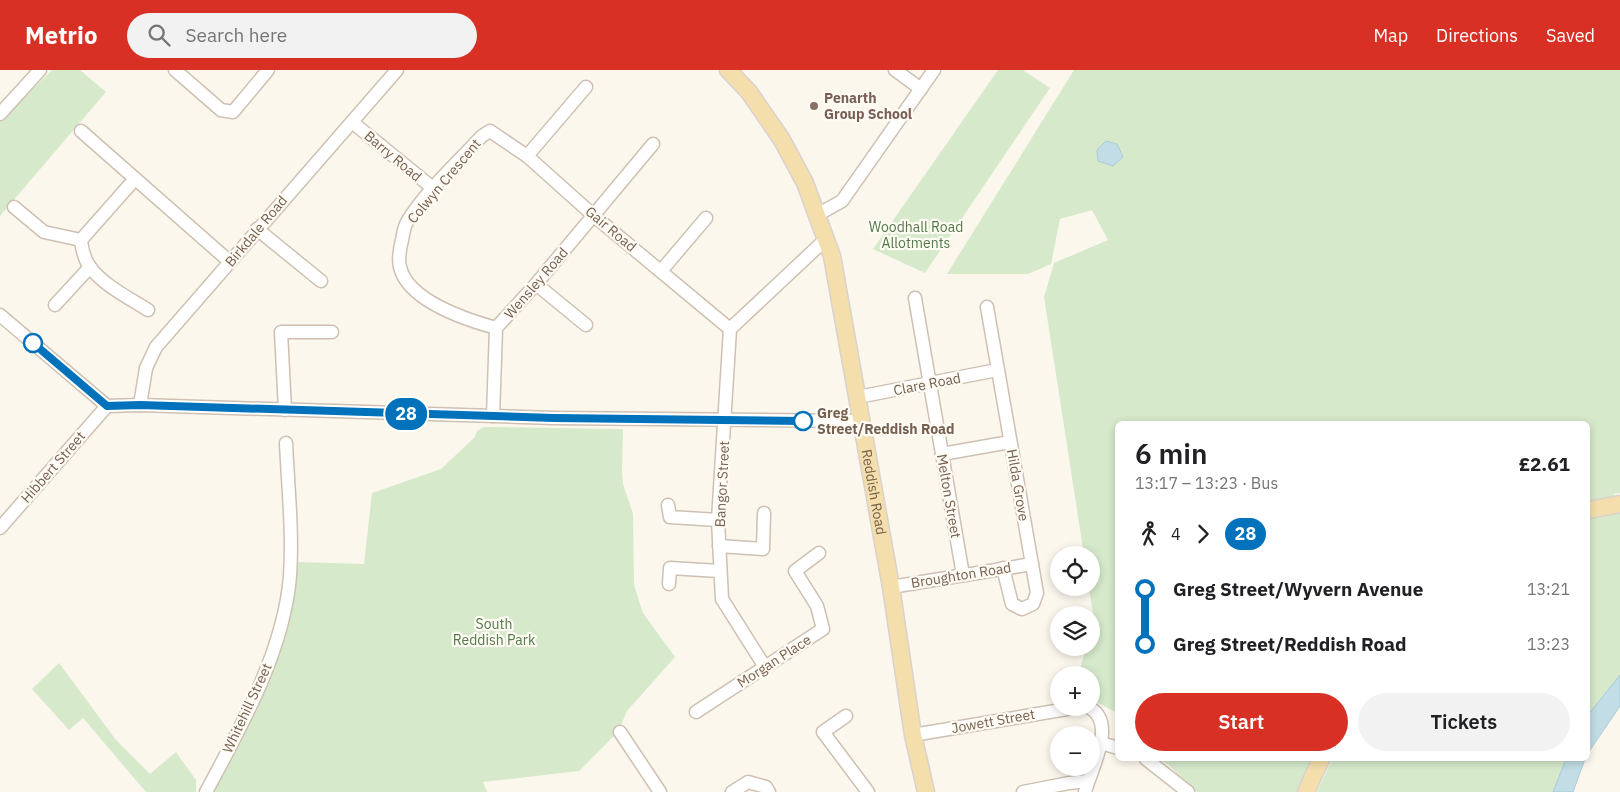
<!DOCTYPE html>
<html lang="en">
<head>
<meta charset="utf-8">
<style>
  body { margin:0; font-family:"IBM Plex Sans",sans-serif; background:#f2f2f2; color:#202124; height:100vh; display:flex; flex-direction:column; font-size:19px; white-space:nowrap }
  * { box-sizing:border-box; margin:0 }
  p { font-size:16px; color:#757577 }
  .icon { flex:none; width:28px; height:28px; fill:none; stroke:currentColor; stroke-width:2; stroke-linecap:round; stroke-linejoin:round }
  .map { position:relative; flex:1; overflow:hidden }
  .side { position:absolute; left:1115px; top:351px; width:475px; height:340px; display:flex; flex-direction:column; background:#fff; border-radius:8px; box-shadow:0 2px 8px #0003 }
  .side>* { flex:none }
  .badge { padding:0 10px; border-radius:16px; font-size:18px; line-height:32px }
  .buttons { position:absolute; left:1050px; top:476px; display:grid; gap:10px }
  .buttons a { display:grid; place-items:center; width:50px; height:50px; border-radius:50%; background:#fff; box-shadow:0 2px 8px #0003; font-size:25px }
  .map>.badge { position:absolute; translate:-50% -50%; box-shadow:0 0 0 2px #fff }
  .legs { display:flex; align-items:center; gap:8px; height:55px; padding:0 20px; font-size:16px }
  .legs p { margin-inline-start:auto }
  .overview { display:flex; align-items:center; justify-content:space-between; height:85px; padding:0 20px }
  h1 { font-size:28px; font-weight:600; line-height:38px }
  .cta { display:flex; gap:10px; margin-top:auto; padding:10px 20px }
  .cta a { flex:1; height:58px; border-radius:30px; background:#d93025; color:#fff; font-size:20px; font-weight:600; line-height:58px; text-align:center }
  .cta a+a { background:#f2f2f2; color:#202124 }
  ul { padding:0 20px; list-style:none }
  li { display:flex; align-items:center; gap:18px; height:55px; font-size:19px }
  li i { display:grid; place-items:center; width:8px; height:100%; margin:0 6px; background:currentColor }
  li i::after { content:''; width:12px; height:12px; margin:-6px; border:4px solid; border-radius:50%; background:#fff }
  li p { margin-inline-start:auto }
  li:first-child i { background:linear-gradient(#0000 50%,currentColor 0) }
  li:last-child i { background:linear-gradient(currentColor 50%,#0000 0) }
  header { display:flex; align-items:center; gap:30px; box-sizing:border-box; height:70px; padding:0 25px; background:#d93025; color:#fff }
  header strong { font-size:24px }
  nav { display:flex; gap:28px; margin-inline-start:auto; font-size:18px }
  .search { width:350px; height:45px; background:#f2f2f2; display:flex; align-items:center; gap:12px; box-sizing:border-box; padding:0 18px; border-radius:28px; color:#757577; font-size:19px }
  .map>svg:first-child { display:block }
  .green { fill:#d6e9cb }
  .water { fill:#c2dde5; stroke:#a9ccd6 }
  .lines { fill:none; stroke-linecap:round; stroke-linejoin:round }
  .minor-casing { stroke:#cec0b2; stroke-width:15 }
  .major-casing { stroke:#d9d2ce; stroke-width:19 }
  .minor { stroke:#fff; stroke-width:12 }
  .major { stroke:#f4deab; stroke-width:16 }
  .line-1-casing { stroke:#fff; stroke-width:11 }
  .line-1 { stroke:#0072bc; stroke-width:8 }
  .education-dot { fill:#8d6e63; stroke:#fefbf4; stroke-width:2 }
  .stop-1-dot { fill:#fff; stroke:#0072bc; stroke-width:2.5 }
  .labels { text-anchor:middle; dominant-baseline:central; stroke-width:4.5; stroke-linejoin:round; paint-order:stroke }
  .education-label { font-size:14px; font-weight:bold; fill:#785e54; stroke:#fefbf4; text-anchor:start }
  .street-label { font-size:14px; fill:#766050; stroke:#fefbf4 }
  .park-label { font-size:14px; fill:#547a49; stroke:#fefbf4 }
  .stop-label { font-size:14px; font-weight:bold; fill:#766050; stroke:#fefbf4; text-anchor:start }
</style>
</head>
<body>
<header>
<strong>Metrio</strong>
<div class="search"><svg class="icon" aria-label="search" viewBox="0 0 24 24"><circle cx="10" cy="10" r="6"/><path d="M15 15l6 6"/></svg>Search here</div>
<nav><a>Map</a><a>Directions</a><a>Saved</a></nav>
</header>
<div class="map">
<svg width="1620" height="722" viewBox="0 0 1620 722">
  <rect width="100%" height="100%" fill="#fcf7ed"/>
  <g class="green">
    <polygon points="52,0 80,0 106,22 0,146 0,52"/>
    <polygon points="998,0 1023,0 1050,18 925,203 873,179"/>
    <polygon points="1074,0 1620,0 1620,423 1614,424 1614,428 1588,433 1588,354 1118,354 1117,643 1091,629 1091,605 1081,605 1080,599 1086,578 1091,578 1094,551 1089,518 1091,518 1091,485 1084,485 1044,227 1054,193 1108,170 1092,140 1060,149 1051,194 1028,204 947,204"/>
    <polygon points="484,357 623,359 622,402 623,414 633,444 634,515 643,543 675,587 627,641 618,662 579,701 483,712 487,722 214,722 239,674 283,574 292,536 298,492 364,494 372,423 441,399 474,368 477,361"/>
    <polygon points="1620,441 1620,605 1588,645 1588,449"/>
    <polygon points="59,593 116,670 150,704 176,682 196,710 196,722 146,722 83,648 69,660 32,619"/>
    <polygon points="1158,689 1312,689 1297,722 1197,722 1167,694"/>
    <polygon points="1332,689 1566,689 1553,722 1317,722"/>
  </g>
  <g class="water">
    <polygon points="1106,71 1117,74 1123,87 1113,96 1098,91 1097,80"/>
    <polygon points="1620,605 1620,636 1588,683 1588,645"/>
    <polygon points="1566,689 1585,689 1573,722 1553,722"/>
  </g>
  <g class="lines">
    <g class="minor-casing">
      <g id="minor">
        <polyline points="175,0 221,40 233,42 268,0"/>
        <polyline points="895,0 921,19"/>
        <polyline points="0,44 40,0"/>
        <polyline points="352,52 434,119"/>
        <polyline points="81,61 230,192"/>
        <polyline points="527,86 586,17"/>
        <path d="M 134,110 L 81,170 C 82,179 84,189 90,197 C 103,215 129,228 148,240"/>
        <polyline points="14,137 44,162 81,170"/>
        <polyline points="817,145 842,131 934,0"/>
        <polyline points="257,159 321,211"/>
        <polyline points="661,201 706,148"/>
        <polyline points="536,214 586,255"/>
        <polyline points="915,228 963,505"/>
        <polyline points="55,235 90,197"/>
        <polyline points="987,237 1037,523 1033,534 1022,539 1012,534 1003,498"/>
        <polyline points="0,245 107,336 140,335 554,348 862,351"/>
        <path d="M 496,258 C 467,250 408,231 400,197 C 398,189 400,178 402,170 C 403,165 404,157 407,152 C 424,123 459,91 482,66 L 490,61 L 527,86 L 593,145 L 730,259"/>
        <polyline points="858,327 997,300"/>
        <polyline points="140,335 146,298 156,277 397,0"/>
        <polyline points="285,340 281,262 332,262"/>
        <polyline points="493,346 496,258 536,214 653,74"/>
        <polyline points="942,384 1010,372"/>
        <polyline points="668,435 670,447 718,450"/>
        <polyline points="0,458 107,336"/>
        <polyline points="719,476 763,479 764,443"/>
        <polyline points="669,514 670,498 719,501"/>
        <polyline points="891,517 1032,494"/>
        <polyline points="765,597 722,529 718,450 730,259 826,169"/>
        <polyline points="696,642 823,559 817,536 795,501 819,483"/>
        <polyline points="846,646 823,662 868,722"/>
        <polyline points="620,662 660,722"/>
        <polyline points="913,665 1073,638"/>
        <polyline points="1101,673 1118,678"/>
        <polyline points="1146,689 1188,722"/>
        <path d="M 206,722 C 241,657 284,581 290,506 C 293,462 288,417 286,373"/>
        <polyline points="732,722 748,712 766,717 769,722"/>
        <polyline points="1023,722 1069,713 1088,711"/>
        <path d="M 1085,722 C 1091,699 1117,653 1090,638"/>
      </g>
    </g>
    <g class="major-casing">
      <g id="major">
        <path id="s1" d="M 728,0 L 749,22 L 782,70 L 805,113 L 832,186 L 891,517 L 913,665 L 926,722"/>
        <polyline points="1588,440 1620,434"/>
        <polyline points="1306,722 1321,689"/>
      </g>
    </g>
    <use href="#minor" class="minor"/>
    <use href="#major" class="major"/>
  </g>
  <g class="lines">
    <g class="line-1-casing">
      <polyline id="line-1" points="33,273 107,336 140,335 554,348 803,351"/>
    </g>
    <use href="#line-1" class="line-1"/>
  </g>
  <circle class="education-dot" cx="814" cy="36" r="5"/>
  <g class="stop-1-dot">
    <circle cx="33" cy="273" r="9"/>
    <circle cx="803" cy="351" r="9"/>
  </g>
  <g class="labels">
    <g class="education-label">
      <text x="824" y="28">Penarth<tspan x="824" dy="16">Group School</tspan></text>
    </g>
    <g class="street-label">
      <text transform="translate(393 86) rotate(40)">Barry Road</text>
      <text transform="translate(444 111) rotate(-50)">Colwyn Crescent</text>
      <text transform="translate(611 159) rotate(40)">Gair Road</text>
      <text transform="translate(256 161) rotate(-50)">Birkdale Road</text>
      <text transform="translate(536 213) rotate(-49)">Wensley Road</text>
      <text transform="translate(927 314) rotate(-11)">Clare Road</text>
      <text transform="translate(53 397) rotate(-49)">Hibbert Street</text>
      <text transform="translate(722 414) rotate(-87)">Bangor Street</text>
      <text transform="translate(1018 415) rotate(80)">Hilda Grove</text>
      <text stroke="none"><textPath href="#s1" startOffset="455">Reddish Road</textPath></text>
      <text transform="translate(949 426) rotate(80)">Melton Street</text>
      <text transform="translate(961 505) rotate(-9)">Broughton Road</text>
      <text transform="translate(774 591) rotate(-33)">Morgan Place</text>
      <text transform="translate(247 638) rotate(-65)">Whitehill Street</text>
      <text transform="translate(993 651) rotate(-10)">Jowett Street</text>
    </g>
    <g class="park-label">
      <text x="916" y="157">Woodhall Road<tspan x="916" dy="16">Allotments</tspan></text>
      <text x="494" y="554">South<tspan x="494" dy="16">Reddish Park</tspan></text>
    </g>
    <g class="stop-label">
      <text x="817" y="343">Greg<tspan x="817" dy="16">Street/Reddish Road</tspan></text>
    </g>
  </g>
</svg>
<div class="buttons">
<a><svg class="icon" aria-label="locate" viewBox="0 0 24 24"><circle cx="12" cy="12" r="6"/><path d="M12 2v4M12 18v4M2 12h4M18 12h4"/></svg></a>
<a><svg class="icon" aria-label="layers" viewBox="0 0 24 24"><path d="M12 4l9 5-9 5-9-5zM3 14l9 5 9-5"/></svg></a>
<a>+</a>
<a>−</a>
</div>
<b class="badge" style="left:406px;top:344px;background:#0072bc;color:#fff">28</b>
<section class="side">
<div class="overview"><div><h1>6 min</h1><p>13:17 – 13:23 · Bus</p></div><b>£2.61</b></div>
<div class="legs"><svg class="icon" aria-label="walk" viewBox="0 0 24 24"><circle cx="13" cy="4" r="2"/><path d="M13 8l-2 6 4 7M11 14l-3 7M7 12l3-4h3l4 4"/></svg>4<svg class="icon" aria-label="forward" viewBox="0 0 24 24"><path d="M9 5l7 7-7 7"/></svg><b class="badge" style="background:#0072bc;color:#fff">28</b></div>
<ul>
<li><i style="color:#0072bc"></i><b>Greg Street/Wyvern Avenue</b><p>13:21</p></li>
<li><i style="color:#0072bc"></i><b>Greg Street/Reddish Road</b><p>13:23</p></li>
</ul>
<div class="cta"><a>Start</a><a>Tickets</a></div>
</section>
</div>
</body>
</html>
